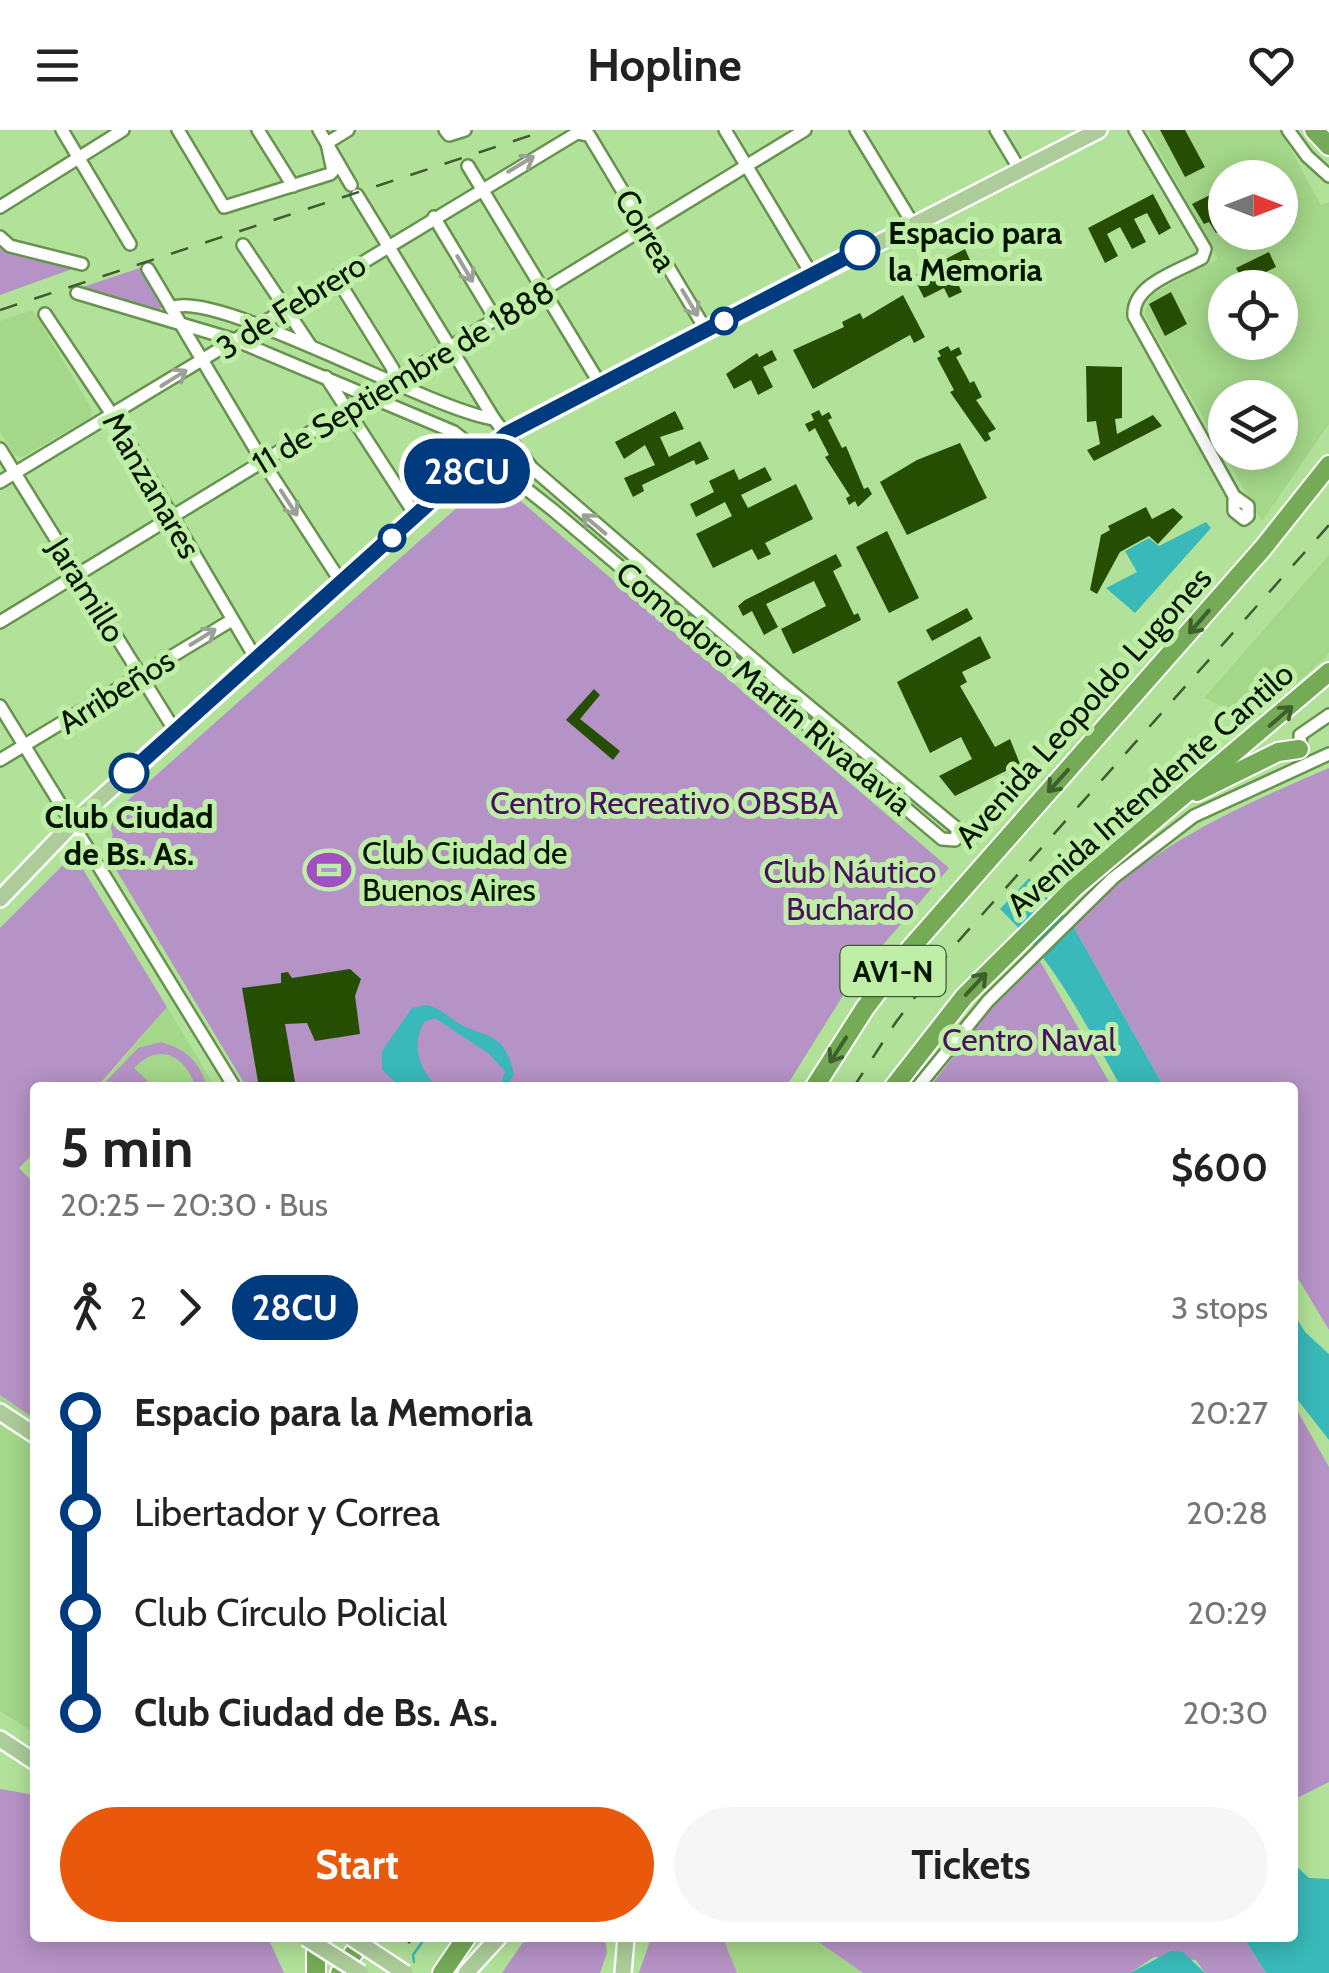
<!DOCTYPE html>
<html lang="en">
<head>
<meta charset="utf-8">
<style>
  body { margin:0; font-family:Cabin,sans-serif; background:#f6f6f6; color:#222; height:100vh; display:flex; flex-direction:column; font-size:38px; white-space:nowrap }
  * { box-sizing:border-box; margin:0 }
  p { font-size:32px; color:#767676 }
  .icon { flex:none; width:55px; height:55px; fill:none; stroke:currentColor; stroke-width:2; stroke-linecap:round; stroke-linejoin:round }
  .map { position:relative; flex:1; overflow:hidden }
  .drawer { position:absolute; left:30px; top:952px; width:1268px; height:860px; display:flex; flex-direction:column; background:#fff; border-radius:10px; box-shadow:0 5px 25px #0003 }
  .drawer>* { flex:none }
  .badge { padding:0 20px; border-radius:32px; font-size:35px; line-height:65px }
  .needle { width:65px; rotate:90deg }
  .buttons { position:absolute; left:1208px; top:30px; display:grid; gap:20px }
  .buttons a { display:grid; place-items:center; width:90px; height:90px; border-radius:50%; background:#fff; box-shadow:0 5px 25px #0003; font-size:50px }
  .map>.badge { position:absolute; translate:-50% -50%; box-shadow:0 0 0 5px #fff }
  .legs { display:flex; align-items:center; gap:15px; height:110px; padding:0 30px; font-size:32px }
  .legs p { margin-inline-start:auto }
  .summary { display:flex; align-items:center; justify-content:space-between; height:170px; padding:0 30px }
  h1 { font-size:55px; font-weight:700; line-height:75px }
  .primary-button { display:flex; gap:20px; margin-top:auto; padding:20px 30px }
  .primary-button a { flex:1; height:115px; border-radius:60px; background:#ea580c; color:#fff; font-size:40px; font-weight:700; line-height:115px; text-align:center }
  .primary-button a+a { background:#f6f6f6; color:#222 }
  ul { padding:0 30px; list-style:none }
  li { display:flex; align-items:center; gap:35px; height:100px; font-size:38px }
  li i { display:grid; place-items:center; width:15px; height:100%; margin:0 12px; background:currentColor }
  li i::after { content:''; width:25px; height:25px; margin:-12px; border:8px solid; border-radius:50%; background:#fff }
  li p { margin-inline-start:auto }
  li:first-child i { background:linear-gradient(#0000 50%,currentColor 0) }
  li:last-child i { background:linear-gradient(currentColor 50%,#0000 0) }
  header { display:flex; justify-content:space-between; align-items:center; height:130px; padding:0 30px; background:#fff; font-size:45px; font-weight:700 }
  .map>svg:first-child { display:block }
  .built { fill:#a4d789; fill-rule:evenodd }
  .green { fill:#b693c6 }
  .water { fill:#39b9b9 }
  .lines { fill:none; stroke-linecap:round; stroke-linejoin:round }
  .stream { stroke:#39b9b9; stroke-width:2.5 }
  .building { fill:#264e03 }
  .minor-casing { stroke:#67934f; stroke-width:16 }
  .major-casing { stroke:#fff; stroke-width:20 }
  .highway-casing { stroke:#fff; stroke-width:22 }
  .minor { stroke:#fff; stroke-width:11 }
  .major { stroke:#accc9a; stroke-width:15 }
  .highway { stroke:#75aa57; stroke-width:18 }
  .rail { stroke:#3f5a33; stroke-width:2.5; stroke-dasharray:18 18; stroke-linecap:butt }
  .major-bridge-casing { stroke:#fff; stroke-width:20; stroke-linecap:butt }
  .major-bridge { stroke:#accc9a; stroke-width:15 }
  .oneway { stroke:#9ba199 }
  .oneway2 { stroke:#3d602c }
  .line-1-casing { stroke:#fff; stroke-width:22 }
  .line-1 { stroke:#003b80; stroke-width:15 }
  .stop-1-dot { fill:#fff; stroke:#003b80; stroke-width:5 }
  .labels { text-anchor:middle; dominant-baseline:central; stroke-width:10; stroke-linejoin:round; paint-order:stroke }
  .shield { fill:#bfefa6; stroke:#3d5632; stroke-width:2.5 }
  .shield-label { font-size:30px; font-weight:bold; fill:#051500 }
  .street-label { font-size:32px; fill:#051500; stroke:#bfefa6 }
  .stop-label { font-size:32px; font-weight:bold; fill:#051500; stroke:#bfefa6; text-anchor:start }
  .park-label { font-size:32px; fill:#4a115e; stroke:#bfefa6 }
  .poi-label { font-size:32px; fill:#051500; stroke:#bfefa6; text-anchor:start }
</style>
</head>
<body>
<header><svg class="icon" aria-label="menu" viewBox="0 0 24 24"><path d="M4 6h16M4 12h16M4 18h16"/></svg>Hopline<svg class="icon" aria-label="heart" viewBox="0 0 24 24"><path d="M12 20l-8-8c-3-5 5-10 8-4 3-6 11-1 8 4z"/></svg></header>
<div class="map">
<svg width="1329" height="1843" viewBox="0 0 1329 1843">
  <rect width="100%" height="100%" fill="#b2e299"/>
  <g class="built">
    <path d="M 1148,0 L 1280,0 L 1321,75 L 1329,72 L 1329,294 L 1262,391 L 1144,184 L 1152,164 L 1218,129 ZM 1225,48 L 1280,48 L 1280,102 L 1225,102 ZM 1225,158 L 1280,158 L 1280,212 L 1225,212 ZM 1225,268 L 1280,268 L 1280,322 L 1225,322 Z"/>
    <polygon points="33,180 92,280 90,288 22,327 14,325 0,302 0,191"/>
    <polygon points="1329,425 1329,522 1325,528 1254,590 1204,568"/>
    <polygon points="167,877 215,957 97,958 113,941"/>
    <polygon points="0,1265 35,1289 35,1603 0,1581"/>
    <polygon points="651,1808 813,1808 863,1843 639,1843"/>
  </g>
  <g class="green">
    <polygon points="0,117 5,122 72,139 0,165"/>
    <polygon points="143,137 164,175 160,179 80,158"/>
    <polygon points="489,349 495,349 949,738 852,851 786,957 247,958 106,723 113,705 108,688"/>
    <path d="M 1329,638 L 1329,1200 L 1293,1140 L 1292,958 L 1164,957 L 1073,796 C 1149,716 1229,681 1329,638 Z"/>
    <polygon points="71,727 76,728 167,877 97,957 35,958 35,1022 19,1038 35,1054 35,1289 0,1265 0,798"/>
    <polygon points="1040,831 1112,957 929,958 986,884"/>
    <path d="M 161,912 C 186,919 200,932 207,957 L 196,957 C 185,926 160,911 134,938 L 154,957 L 101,957 L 138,918 Z"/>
    <polygon points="1293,1273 1329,1337 1329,1652 1293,1670"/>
    <polygon points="0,1659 35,1665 35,1808 268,1808 284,1843 0,1843"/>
    <polygon points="526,1808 605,1808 607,1823 600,1843 502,1843"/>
    <polygon points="651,1808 723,1808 737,1843 639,1843"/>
    <polygon points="813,1808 1238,1808 1247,1813 1266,1843 1205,1843 1196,1830 1154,1827 1130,1843 863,1843"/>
  </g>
  <g class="water">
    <polygon points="1206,392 1211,398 1135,483 1106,458 1137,442 1125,421 1149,408 1159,416"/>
    <path d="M 1029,748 L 1073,796 L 1164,957 L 1121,957 C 1083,890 1056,833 1000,779 Z"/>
    <path d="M 426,875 C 440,878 444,884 455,891 C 485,911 503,897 514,944 L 507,957 L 500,957 L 505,941 L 488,923 L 435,888 L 424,892 C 411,915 419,939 437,957 C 409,958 402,962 382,939 L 382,921 L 412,878 Z"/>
    <polygon points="1293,1182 1305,1202 1329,1224 1329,1310 1293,1264"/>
    <polygon points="1293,1733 1309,1748 1329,1749 1329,1843 1266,1843 1247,1813 1238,1808 1292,1808"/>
    <polygon points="1171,1821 1183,1822 1205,1843 1130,1843"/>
  </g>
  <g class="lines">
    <polyline class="stream" points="414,1832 413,1825 425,1808"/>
  </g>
  <g class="building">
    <polygon points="1160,0 1185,0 1205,37 1185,47"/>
    <polygon points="1218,61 1225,74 1225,98 1216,103 1209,92 1204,94 1192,74"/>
    <polygon points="1153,64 1171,98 1159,105 1147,83 1134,89 1146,112 1132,119 1120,97 1107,104 1118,126 1105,133 1088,98"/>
    <polygon points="965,119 974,139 955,148 962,162 949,168 944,158 924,168 913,146"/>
    <polygon points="1269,122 1276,137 1244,153 1236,138"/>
    <polygon points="1171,162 1187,194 1165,206 1149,174"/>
    <polygon points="903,165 925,207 914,213 910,205 813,259 793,220 844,197 842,192 860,183 863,189"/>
    <polygon points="948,216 951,221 959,217 962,224 956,227 970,253 974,251 982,267 976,270 996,299 988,303 991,309 985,312 950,262 954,260 937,228 941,226 938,221"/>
    <polygon points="772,220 777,230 763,237 773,257 758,265 751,250 734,259 726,244 757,223 759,227"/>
    <polygon points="1086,236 1122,237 1122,288 1115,289 1117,304 1153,285 1162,296 1094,331 1087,320 1100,314 1096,291 1087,292"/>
    <polygon points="819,280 822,286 829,282 832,288 828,290 842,318 846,316 864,359 868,357 872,364 858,377 855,371 849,375 846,368 850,366 825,327 829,325 815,298 809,302 805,294 814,290 811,284"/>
    <polygon points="675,281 684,299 660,307 669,327 700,311 709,329 696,335 694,330 642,355 644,361 633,367 624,348 655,335 645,315 624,329 615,312"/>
    <polygon points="960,313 987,368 907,405 880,352 917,330"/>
    <polygon points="765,337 772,350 741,365 748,378 796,354 813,389 765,413 771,424 758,430 752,419 713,438 696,404 732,386 725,372 696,387 690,374 714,362 709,351 734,339 739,350"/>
    <polygon points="1146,377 1152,389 1173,378 1183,387 1158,414 1149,406 1120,422 1097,464 1090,460 1101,405 1110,400 1108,396"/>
    <polygon points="887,401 919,468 889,483 856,417"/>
    <polygon points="836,424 842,436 833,441 854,485 858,483 861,490 793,524 781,499 826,476 814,451 766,474 778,497 764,505 752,481 743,486 738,476 745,470"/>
    <polygon points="967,478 973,489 932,511 926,500"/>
    <polygon points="980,506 991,528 962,542 967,552 960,556 995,617 1010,609 1020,634 955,666 939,646 972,629 961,607 930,623 897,552"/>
    <polygon points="594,559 600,565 580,589 620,621 613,630 566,590"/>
    <polygon points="350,839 361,849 355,866 360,904 315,911 307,893 285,894 295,952 259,958 242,858 281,853 281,843 288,842 292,848"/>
  </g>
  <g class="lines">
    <g class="minor-casing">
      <g id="minor">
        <polyline points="62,0 130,114"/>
        <polyline points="178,0 224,77 330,44 333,41 327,13"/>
        <polyline points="258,0 293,56"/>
        <polyline points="319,0 351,55"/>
        <polyline points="445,0 449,5 465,0"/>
        <polyline points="725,0 812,145"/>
        <polyline points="856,0 913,94"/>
        <polyline points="996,0 1020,40"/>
        <path d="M 1135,0 L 1205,119 L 1202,128 C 1179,141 1132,154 1134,186 L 1234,366 L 1248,376 L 1248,386 L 1244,389 L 1234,381 L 1234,366"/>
        <polyline points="1288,0 1307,26 1329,46"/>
        <polyline points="327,13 348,0"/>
        <polyline points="468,36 600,254"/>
        <polyline points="0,77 123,0"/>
        <polyline points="434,87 496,190"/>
        <polyline points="0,107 10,116 82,134"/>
        <polyline points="243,115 310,215"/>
        <polyline points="148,139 263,332 341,452"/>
        <polyline points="336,147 393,239 393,253"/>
        <polyline points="77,163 235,210 454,302 553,380 942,709 955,710 958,700 954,696 781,553 532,338 494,289 357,65"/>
        <path d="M 171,178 C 214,157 429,280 494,289"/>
        <polyline points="45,184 113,286 256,529"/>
        <polyline points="326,247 416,386"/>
        <polyline points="0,319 175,601"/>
        <polyline points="0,352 577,3 589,5 706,200"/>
        <polyline points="0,492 805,0"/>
        <polyline points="0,576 235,958"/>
        <polyline points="1301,623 1300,605 1329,585"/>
        <polyline points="0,630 232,490"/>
        <polyline points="917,958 988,871 1113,748 1194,686 1329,624"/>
      </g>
    </g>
    <g class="major-casing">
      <g id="major">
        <polyline points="0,769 72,694 506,304 1099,0"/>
        <polyline points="0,1282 35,1305"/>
        <polyline points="0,1609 35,1632"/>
        <polyline points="466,1843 498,1808"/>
        <polyline points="623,1843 626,1808"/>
      </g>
    </g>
    <g class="highway-casing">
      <g id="highway">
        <polyline points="1314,0 1329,16"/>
        <polyline points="1197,662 1278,622 1299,619"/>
        <polyline points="814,958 865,878 910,819 1263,418 1329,335"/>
        <polyline points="893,958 964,867 1074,758 1329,542"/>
        <polyline points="316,1808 316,1843"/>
        <polyline points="340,1843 364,1808"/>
        <polyline points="442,1843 466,1808"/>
      </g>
    </g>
    <use href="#minor" class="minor"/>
    <use href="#major" class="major"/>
    <use href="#highway" class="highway"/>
    <g class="rail">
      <polyline points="0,180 547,0"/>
      <polyline points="853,958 896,892 955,815 1329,395"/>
      <polyline points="388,1843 412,1808"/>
    </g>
    <g class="major-bridge-casing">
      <g id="major-bridge">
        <polyline points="306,1808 361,1843"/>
        <polyline points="352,1808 405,1843"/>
      </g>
    </g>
    <use href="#major-bridge" class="major-bridge"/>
  </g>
  <defs><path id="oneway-shaft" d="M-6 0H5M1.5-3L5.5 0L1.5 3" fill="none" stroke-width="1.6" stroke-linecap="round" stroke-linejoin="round" transform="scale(2.5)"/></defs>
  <g class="oneway">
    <use href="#oneway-shaft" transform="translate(521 34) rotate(-31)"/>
    <use href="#oneway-shaft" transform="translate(465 139) rotate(59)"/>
    <use href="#oneway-shaft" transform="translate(690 173) rotate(59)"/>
    <use href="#oneway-shaft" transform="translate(174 248) rotate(-32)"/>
    <use href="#oneway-shaft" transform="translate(289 373) rotate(57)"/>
    <use href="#oneway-shaft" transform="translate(594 394) rotate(-140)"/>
    <use href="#oneway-shaft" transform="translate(203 507) rotate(-32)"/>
  </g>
  <g class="oneway2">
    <use href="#oneway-shaft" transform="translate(1199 492) rotate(131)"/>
    <use href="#oneway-shaft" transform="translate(1281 586) rotate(-41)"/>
    <use href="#oneway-shaft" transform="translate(1058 651) rotate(132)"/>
    <use href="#oneway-shaft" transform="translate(976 854) rotate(-47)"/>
    <use href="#oneway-shaft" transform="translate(838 920) rotate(123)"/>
  </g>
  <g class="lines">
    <g class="line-1-casing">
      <polyline id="line-1" points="129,643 506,304 860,120"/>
    </g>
    <use href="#line-1" class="line-1"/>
  </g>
  <defs>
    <g id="stadium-bare" transform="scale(3.45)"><path d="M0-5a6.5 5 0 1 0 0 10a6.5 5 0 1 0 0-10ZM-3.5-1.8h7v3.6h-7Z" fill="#a050c0" stroke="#bfefa6" stroke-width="2.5" paint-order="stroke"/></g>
  </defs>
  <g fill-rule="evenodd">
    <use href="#stadium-bare" x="329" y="740"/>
  </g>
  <g class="stop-1-dot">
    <circle cx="860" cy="120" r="18"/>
    <circle cx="724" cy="191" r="12"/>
    <circle cx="392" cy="408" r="12"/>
    <circle cx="129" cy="643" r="18"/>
  </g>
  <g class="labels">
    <rect class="shield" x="840.5" y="816" width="105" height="50" rx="8"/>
    <g class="shield-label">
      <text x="893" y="841">AV1-N</text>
    </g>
    <g class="street-label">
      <text transform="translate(646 100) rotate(59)">Correa</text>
      <text transform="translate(291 176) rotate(-32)">3 de Febrero</text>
      <text transform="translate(403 247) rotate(-31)">11 de Septiembre de 1888</text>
      <text transform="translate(152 355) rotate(60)">Manzanares</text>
      <text transform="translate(87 460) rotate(58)">Jaramillo</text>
      <text transform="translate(764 558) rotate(40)">Comodoro Martín Rivadavia</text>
      <text transform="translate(116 561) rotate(-32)">Arribeños</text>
      <text transform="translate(1083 577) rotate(-48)">Avenida Leopoldo Lugones</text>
      <text transform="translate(1150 659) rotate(-41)">Avenida Intendente Cantilo</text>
    </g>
    <g class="stop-label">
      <text x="888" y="102">Espacio para<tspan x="888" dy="37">la Memoria</tspan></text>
      <text x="129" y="686" text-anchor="middle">Club Ciudad<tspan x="129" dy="37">de Bs. As.</tspan></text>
    </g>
    <g class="park-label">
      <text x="664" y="672">Centro Recreativo OBSBA</text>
      <text x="850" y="741">Club Náutico<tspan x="850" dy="37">Buchardo</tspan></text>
      <text x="1029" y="909">Centro Naval</text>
    </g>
    <g class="poi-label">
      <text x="362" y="722">Club Ciudad de<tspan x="362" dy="37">Buenos Aires</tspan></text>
    </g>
  </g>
</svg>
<div class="buttons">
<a><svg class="needle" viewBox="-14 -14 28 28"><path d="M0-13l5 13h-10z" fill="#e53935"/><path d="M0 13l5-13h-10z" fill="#767676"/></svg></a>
<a><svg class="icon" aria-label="locate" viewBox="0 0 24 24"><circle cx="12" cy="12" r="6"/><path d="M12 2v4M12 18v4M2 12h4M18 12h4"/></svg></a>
<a><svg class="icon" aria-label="layers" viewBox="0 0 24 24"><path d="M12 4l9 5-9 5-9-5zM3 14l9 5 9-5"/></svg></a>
</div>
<b class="badge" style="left:467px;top:341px;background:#003b80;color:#fff">28CU</b>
<section class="drawer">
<div class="summary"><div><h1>5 min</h1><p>20:25 – 20:30 · Bus</p></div><b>$600</b></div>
<div class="legs"><svg class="icon" aria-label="walk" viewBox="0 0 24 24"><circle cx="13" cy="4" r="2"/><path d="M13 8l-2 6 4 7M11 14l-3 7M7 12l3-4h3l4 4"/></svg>2<svg class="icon" aria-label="forward" viewBox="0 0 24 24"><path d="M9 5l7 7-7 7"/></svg><b class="badge" style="background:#003b80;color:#fff">28CU</b><p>3 stops</p></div>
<ul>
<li><i style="color:#003b80"></i><b>Espacio para la Memoria</b><p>20:27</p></li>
<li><i style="color:#003b80"></i><span>Libertador y Correa</span><p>20:28</p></li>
<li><i style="color:#003b80"></i><span>Club Círculo Policial</span><p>20:29</p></li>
<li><i style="color:#003b80"></i><b>Club Ciudad de Bs. As.</b><p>20:30</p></li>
</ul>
<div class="primary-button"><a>Start</a><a>Tickets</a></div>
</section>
</div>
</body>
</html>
